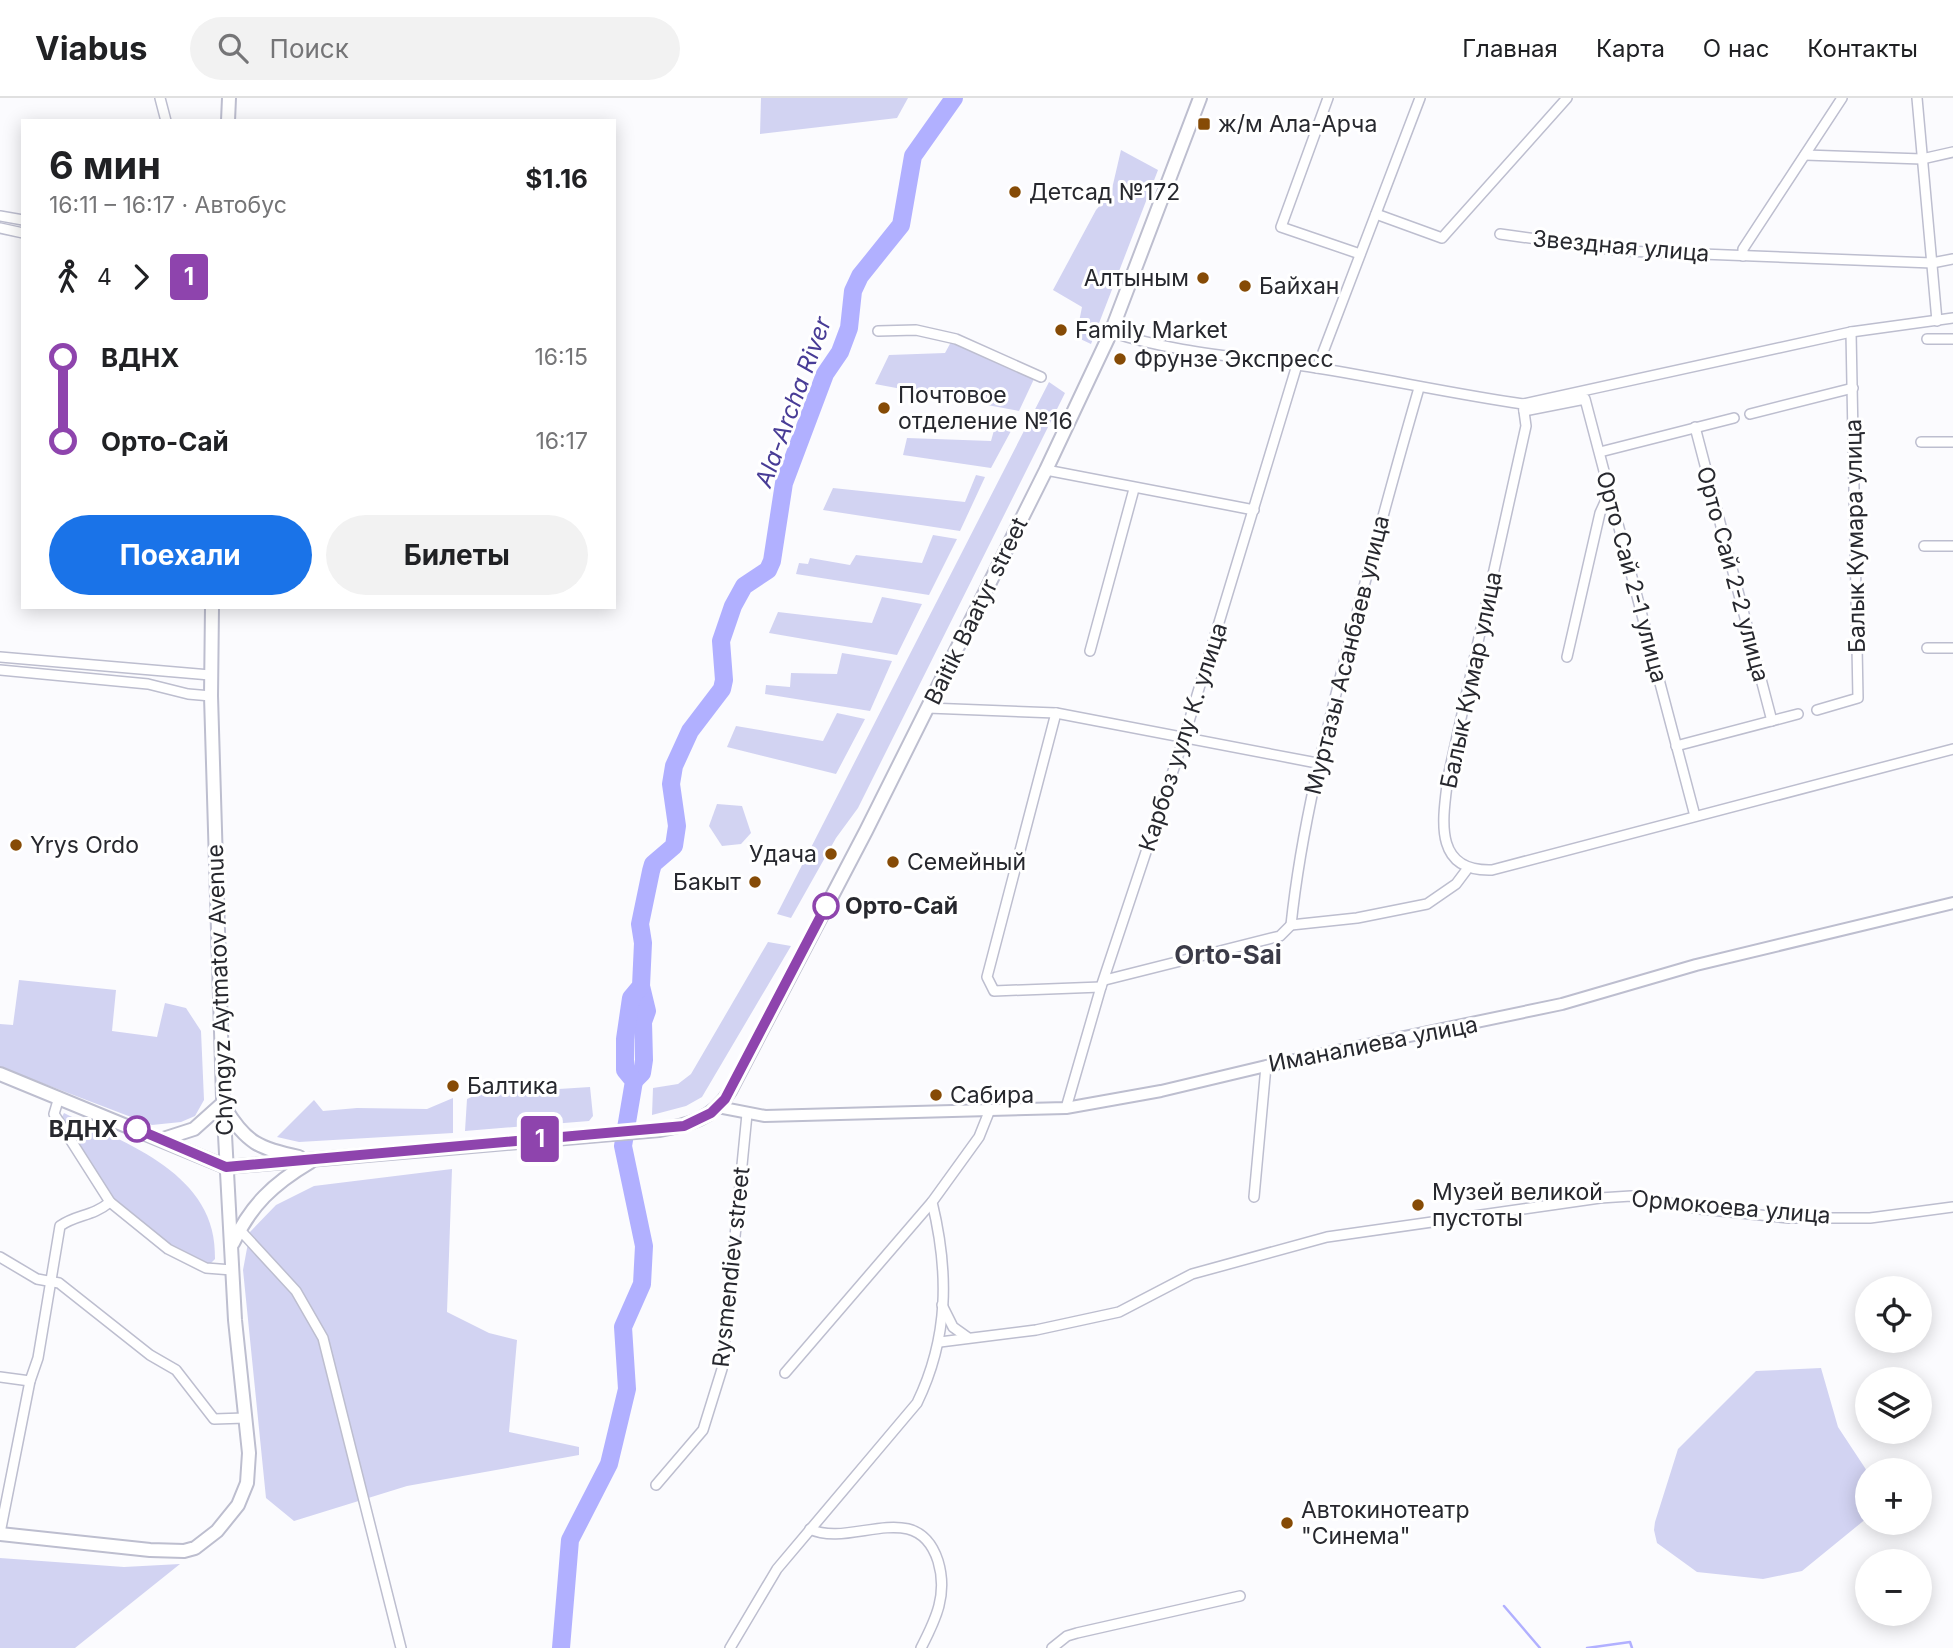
<!DOCTYPE html>
<html lang="ru">
<head>
<meta charset="utf-8">
<style>
  body { margin:0; font-family:Inter,sans-serif; background:#f2f2f2; color:#202124; height:100vh; display:flex; flex-direction:column; font-size:26px; white-space:nowrap }
  * { box-sizing:border-box; margin:0 }
  p { font-size:23px; color:#757577 }
  .icon { flex:none; width:38px; height:38px; fill:none; stroke:currentColor; stroke-width:2; stroke-linecap:round; stroke-linejoin:round }
  .map { position:relative; flex:1; overflow:hidden }
  .drawer { position:absolute; left:21px; top:21px; width:595px; height:490px; display:flex; flex-direction:column; background:#fff; border-radius:0px; box-shadow:0 4px 18px #0003 }
  .drawer>* { flex:none }
  .badge { padding:0 14px; border-radius:5px; font-size:24px; line-height:46px }
  .tools { position:absolute; left:1855px; top:1178px; display:grid; gap:14px }
  .tools a { display:grid; place-items:center; width:77px; height:77px; border-radius:50%; background:#fff; box-shadow:0 4px 18px #0003; font-size:35px }
  .map>.badge { position:absolute; translate:-50% -50%; box-shadow:0 0 0 4px #fff }
  .legs { display:flex; align-items:center; gap:10px; height:77px; padding:0 28px; font-size:23px }
  .legs p { margin-inline-start:auto }
  .headline { display:flex; align-items:center; justify-content:space-between; height:119px; padding:0 28px }
  h1 { font-size:38px; font-weight:700; line-height:52px }
  .action { display:flex; gap:14px; margin-top:auto; padding:14px 28px }
  .action a { flex:1; height:80px; border-radius:42px; background:#1a73e8; color:#fff; font-size:28px; font-weight:700; line-height:80px; text-align:center }
  .action a+a { background:#f2f2f2; color:#202124 }
  ul { padding:0 28px; list-style:none }
  li { display:flex; align-items:center; gap:24px; height:84px; font-size:26px }
  li i { display:grid; place-items:center; width:10px; height:100%; margin:0 9px; background:currentColor }
  li i::after { content:''; width:18px; height:18px; margin:-9px; border:5px solid; border-radius:50%; background:#fff }
  li p { margin-inline-start:auto }
  li:first-child i { background:linear-gradient(#0000 50%,currentColor 0) }
  li:last-child i { background:linear-gradient(currentColor 50%,#0000 0) }
  header { display:flex; align-items:center; gap:42px; box-sizing:border-box; height:98px; padding:0 35px; background:#fff; border-bottom:2px solid #e0e0e0 }
  header strong { font-size:33px }
  nav { display:flex; gap:38px; margin-inline-start:auto; font-size:24px }
  .search { width:490px; height:63px; background:#f2f2f2; display:flex; align-items:center; gap:18px; box-sizing:border-box; padding:0 24px; border-radius:38px; color:#757577; font-size:26px }
  .map>svg:first-child { display:block }
  .green { fill:#d2d3f2 }
  .lines { fill:none; stroke-linecap:round; stroke-linejoin:round }
  .stream { stroke:#b1b0ff; stroke-width:2.5 }
  .river { stroke:#b1b0ff; stroke-width:18 }
  .minor-casing { stroke:#bdbecf; stroke-width:12 }
  .tertiary-casing { stroke:#bdbecf; stroke-width:14 }
  .secondary-casing { stroke:#bdbecf; stroke-width:16 }
  .minor { stroke:#fff; stroke-width:9 }
  .tertiary { stroke:#fff; stroke-width:10 }
  .secondary { stroke:#fff; stroke-width:12 }
  .line-1-casing { stroke:#fff; stroke-width:16 }
  .line-1 { stroke:#8e44ad; stroke-width:10 }
  .poi-dot { fill:#864b06; stroke:#fff; stroke-width:2.5 }
  .stop-1-dot { fill:#fff; stroke:#8e44ad; stroke-width:3.5 }
  .labels { text-anchor:middle; dominant-baseline:central; stroke-width:6; stroke-linejoin:round; paint-order:stroke }
  .poi-label { font-size:23px; fill:#27282e; stroke:#fff; text-anchor:start }
  .street-label { font-size:23px; fill:#27282e; stroke:#fff }
  .stop-label { font-size:23px; font-weight:bold; fill:#27282e; stroke:#fff; text-anchor:start }
  .water-label { font-size:24px; font-style:italic; fill:#483c96; stroke:#fff }
  .quarter-label { font-size:26px; font-weight:bold; fill:#3b3b48; stroke:#fff }
</style>
</head>
<body>
<header>
<strong>Viabus</strong>
<div class="search"><svg class="icon" aria-label="search" viewBox="0 0 24 24"><circle cx="10" cy="10" r="6"/><path d="M15 15l6 6"/></svg>Поиск</div>
<nav><a>Главная</a><a>Карта</a><a>О нас</a><a>Контакты</a></nav>
</header>
<div class="map">
<svg width="1953" height="1550" viewBox="0 0 1953 1550">
  <rect width="100%" height="100%" fill="#fbfbfe"/>
  <g class="green">
    <polygon points="761,0 908,0 897,20 760,36"/>
    <polygon points="1121,52 1158,72 1091,246 1076,239 1082,209 1053,192 1096,112 1111,95"/>
    <polygon points="951,244 1034,281 1019,313 875,286 889,257 945,255"/>
    <polygon points="1049,284 1065,295 858,710 836,740 791,820 777,816"/>
    <polygon points="998,318 1018,320 991,370 903,357 907,340 991,343"/>
    <polygon points="976,377 985,379 960,433 823,412 833,390 965,404"/>
    <polygon points="933,437 957,441 929,497 796,476 799,465 808,466 810,460 850,467 856,457 922,465"/>
    <polygon points="882,499 922,506 897,557 769,535 778,514 872,525"/>
    <polygon points="842,555 892,563 870,613 765,596 766,587 790,589 791,575 837,576"/>
    <polygon points="837,615 865,621 836,676 727,649 736,628 823,643"/>
    <polygon points="717,706 742,708 751,735 741,746 722,748 709,728"/>
    <polygon points="768,844 791,848 702,999 686,1008 652,1017 653,990 678,986 691,976"/>
    <polygon points="19,882 116,892 112,933 157,939 165,905 186,910 201,933 204,1002 195,1018 181,1024 152,1027 0,969 0,926 13,927"/>
    <polygon points="590,989 593,1018 589,1023 465,1033 467,1001 478,996"/>
    <polygon points="453,1000 453,1035 299,1044 277,1039 314,1002 323,1013 357,1010 427,1011"/>
    <path d="M 64,1015 C 127,1046 218,1076 215,1161 L 210,1166 C 177,1154 138,1129 115,1102 C 94,1078 79,1046 62,1019 Z"/>
    <polygon points="452,1071 447,1214 489,1235 517,1242 509,1334 579,1349 579,1357 407,1388 294,1423 266,1400 243,1172 250,1134 276,1107 314,1088"/>
    <polygon points="1821,1270 1838,1329 1867,1373 1867,1420 1802,1473 1763,1481 1697,1474 1657,1445 1654,1432 1655,1424 1678,1351 1756,1273"/>
    <polygon points="0,1460 124,1469 180,1466 75,1550 0,1550"/>
  </g>
  <g class="lines">
    <g class="stream">
      <polyline points="1504,1508 1540,1550"/>
      <polyline points="1587,1550 1630,1544 1632,1550"/>
    </g>
    <g class="river">
      <polyline points="634,983 642,975 644,962 643,924 647,913 641,888"/>
      <polyline points="561,1550 570,1442 609,1366 627,1291 623,1229 642,1186 644,1148 623,1048 634,983 625,972 625,941 631,900 641,888 643,845 640,826 651,773 653,766 674,748 677,728 671,686 674,668 690,633 722,591 724,582 721,543 733,508 744,488 768,472 772,463 784,385 825,276 840,254 849,230 853,193 860,178 901,127 913,58 954,0"/>
    </g>
    <g class="minor-casing">
      <g id="minor">
        <polyline points="160,0 166,23"/>
        <polyline points="1328,0 1281,129 1360,156"/>
        <polyline points="1917,0 1937,223"/>
        <polyline points="1805,57 1922,61 1953,54"/>
        <polyline points="1376,116 1442,140 1567,0"/>
        <polyline points="0,118 23,122"/>
        <polyline points="0,130 23,135"/>
        <polyline points="1500,136 1623,153 1932,165 1953,161"/>
        <polyline points="1743,158 1743,151 1842,0"/>
        <polyline points="878,233 916,232 956,241 1041,279"/>
        <path d="M 1111,234 C 1177,256 1248,259 1317,270 C 1386,281 1454,296 1523,306 L 1526,328 L 1448,679 C 1443,720 1432,774 1492,772 L 1953,651"/>
        <polyline points="1927,241 1953,241"/>
        <polyline points="1317,270 1420,0"/>
        <polyline points="1523,306 1851,234 1953,220"/>
        <polyline points="1524,313 1585,301 1695,718"/>
        <polyline points="1750,316 1853,290"/>
        <polyline points="1695,329 1772,623"/>
        <polyline points="1921,344 1953,344"/>
        <polyline points="1600,354 1734,320"/>
        <polyline points="1046,372 1254,412"/>
        <polyline points="1924,448 1953,448"/>
        <polyline points="1927,550 1953,550"/>
        <polyline points="1090,553 1134,391"/>
        <polyline points="0,559 210,577"/>
        <polyline points="1567,559 1600,415 1610,393"/>
        <polyline points="0,572 148,586 188,596 211,598"/>
        <polyline points="928,610 1056,615 1317,665"/>
        <polyline points="1817,612 1858,600 1851,234"/>
        <polyline points="1056,615 987,879 994,893 1101,889"/>
        <polyline points="1676,648 1798,616"/>
        <path d="M 1291,827 C 1302,723 1328,626 1354,526 C 1375,447 1396,369 1419,290"/>
        <polyline points="1291,827 1357,820 1427,806 1456,786 1468,770"/>
        <polyline points="1105,882 1280,838 1291,827"/>
        <polyline points="59,999 54,1016 110,1104 168,1151 206,1170 232,1172"/>
        <polyline points="1066,1010 1101,889 1184,640 1297,267"/>
        <polyline points="1254,1099 1266,968"/>
        <polyline points="239,1131 296,1193 323,1240 401,1550"/>
        <polyline points="0,1159 37,1181 59,1185 150,1257 176,1272 214,1321 245,1320"/>
        <polyline points="942,1207 953,1229 967,1239"/>
        <polyline points="940,1244 1036,1232 1119,1214 1192,1176 1327,1139 1600,1100 1631,1098 1700,1111 1789,1120 1870,1120 1953,1109"/>
        <polyline points="785,1275 932,1104"/>
        <polyline points="0,1279 30,1283"/>
        <polyline points="656,1387 703,1332 722,1271 747,1016"/>
        <path d="M 810,1431 C 851,1451 917,1398 938,1463 C 948,1496 936,1521 921,1550"/>
        <path d="M 0,1435 L 30,1283 L 38,1260 L 60,1128 C 77,1116 92,1119 110,1104"/>
        <path d="M 730,1550 L 777,1471 L 917,1305 C 949,1239 949,1174 932,1104 L 979,1039 L 989,1014"/>
        <polyline points="1052,1550 1067,1538 1077,1535 1240,1498"/>
      </g>
    </g>
    <g class="tertiary-casing">
      <polyline id="tertiary" points="718,1009 765,1018 1066,1010 1161,993 1266,968 1562,906 1696,867 1953,805"/>
    </g>
    <g class="secondary-casing">
      <g id="secondary">
        <polyline points="228,23 229,0"/>
        <path d="M 0,976 L 226,1069 L 659,1032 C 689,1027 713,1021 730,993 L 866,733 L 1046,372 L 1111,234 L 1200,0"/>
        <path d="M 225,1010 C 246,1045 260,1051 299,1059"/>
        <polyline points="163,1041 194,1031 223,1005"/>
        <path d="M 233,1145 C 251,1107 273,1086 310,1064"/>
        <polyline points="0,1436 150,1452 184,1453 195,1450 217,1433 238,1407 247,1385 249,1355 235,1222 223,1000 211,598 212,509"/>
      </g>
    </g>
    <use href="#minor" class="minor"/>
    <use href="#tertiary" class="tertiary"/>
    <use href="#secondary" class="secondary"/>
  </g>
  <g class="lines">
    <g class="line-1-casing">
      <polyline id="line-1" points="137,1031 226,1069 684,1028 711,1015 725,1001 826,808"/>
    </g>
    <use href="#line-1" class="line-1"/>
  </g>
  <g class="poi-dot">
    <rect x="1197" y="19" width="14" height="14" rx="3.5"/>
    <circle cx="1015" cy="94" r="7"/>
    <circle cx="1203" cy="180" r="7"/>
    <circle cx="1245" cy="188" r="7"/>
    <circle cx="1061" cy="232" r="7"/>
    <circle cx="1120" cy="261" r="7"/>
    <circle cx="884" cy="310" r="7"/>
    <circle cx="16" cy="747" r="7"/>
    <circle cx="831" cy="756" r="7"/>
    <circle cx="893" cy="764" r="7"/>
    <circle cx="755" cy="784" r="7"/>
    <circle cx="453" cy="988" r="7"/>
    <circle cx="936" cy="997" r="7"/>
    <circle cx="1418" cy="1107" r="7"/>
    <circle cx="1287" cy="1425" r="7"/>
  </g>
  <g class="stop-1-dot">
    <circle cx="826" cy="808" r="12"/>
    <circle cx="137" cy="1031" r="12"/>
  </g>
  <g class="labels">
    <g class="poi-label">
      <text x="1218" y="26">ж/м Ала-Арча</text>
      <text x="1029" y="94">Детсад №172</text>
      <text x="1189" y="180" text-anchor="end">Алтыным</text>
      <text x="1259" y="188">Байхан</text>
      <text x="1075" y="232">Family Market</text>
      <text x="1134" y="261">Фрунзе Экспресс</text>
      <text x="898" y="297">Почтовое<tspan x="898" dy="26">отделение №16</tspan></text>
      <text x="30" y="747">Yrys Ordo</text>
      <text x="817" y="756" text-anchor="end">Удача</text>
      <text x="907" y="764">Семейный</text>
      <text x="741" y="784" text-anchor="end">Бакыт</text>
      <text x="467" y="988">Балтика</text>
      <text x="950" y="997">Сабира</text>
      <text x="1432" y="1094">Музей великой<tspan x="1432" dy="26">пустоты</tspan></text>
      <text x="1301" y="1412">Автокинотеатр<tspan x="1301" dy="26">"Синема"</tspan></text>
    </g>
    <g class="street-label">
      <text transform="translate(1621 148) rotate(5)">Звездная улица</text>
      <text transform="translate(1855 438) rotate(-91)">Балык Кумара улица</text>
      <text transform="translate(1733 476) rotate(75)">Орто Сай 2-2 улица</text>
      <text transform="translate(1632 479) rotate(75)">Орто Сай 2-1 улица</text>
      <text transform="translate(976 513) rotate(-64)">Baitik Baatyr street</text>
      <text transform="translate(1347 557) rotate(-76)">Муртазы Асанбаев улица</text>
      <text transform="translate(1471 582) rotate(-78)">Балык Кумар улица</text>
      <text transform="translate(1183 639) rotate(-72)">Карбоз уулу К. улица</text>
      <text transform="translate(220 892) rotate(-92)">Chyngyz Aytmatov Avenue</text>
      <text transform="translate(1373 946) rotate(-11)">Иманалиева улица</text>
      <text transform="translate(1731 1109) rotate(5)">Ормокоева улица</text>
      <text transform="translate(731 1169) rotate(-84)">Rysmendiev street</text>
    </g>
    <g class="stop-label">
      <text x="845" y="808">Орто-Сай</text>
      <text x="118" y="1031" text-anchor="end">ВДНХ</text>
    </g>
    <g class="water-label">
      <text transform="translate(793 304) rotate(-70)">Ala-Archa River</text>
    </g>
    <g class="quarter-label">
      <text x="1228" y="856">Orto-Sai</text>
    </g>
  </g>
</svg>
<div class="tools">
<a><svg class="icon" aria-label="locate" viewBox="0 0 24 24"><circle cx="12" cy="12" r="6"/><path d="M12 2v4M12 18v4M2 12h4M18 12h4"/></svg></a>
<a><svg class="icon" aria-label="layers" viewBox="0 0 24 24"><path d="M12 4l9 5-9 5-9-5zM3 14l9 5 9-5"/></svg></a>
<a>+</a>
<a>−</a>
</div>
<b class="badge" style="left:540px;top:1041px;background:#8e44ad;color:#fff">1</b>
<section class="drawer">
<div class="headline"><div><h1>6 мин</h1><p>16:11 – 16:17 · Автобус</p></div><b>$1.16</b></div>
<div class="legs"><svg class="icon" aria-label="walk" viewBox="0 0 24 24"><circle cx="13" cy="4" r="2"/><path d="M13 8l-2 6 4 7M11 14l-3 7M7 12l3-4h3l4 4"/></svg>4<svg class="icon" aria-label="forward" viewBox="0 0 24 24"><path d="M9 5l7 7-7 7"/></svg><b class="badge" style="background:#8e44ad;color:#fff">1</b></div>
<ul>
<li><i style="color:#8e44ad"></i><b>ВДНХ</b><p>16:15</p></li>
<li><i style="color:#8e44ad"></i><b>Орто-Сай</b><p>16:17</p></li>
</ul>
<div class="action"><a>Поехали</a><a>Билеты</a></div>
</section>
</div>
</body>
</html>
